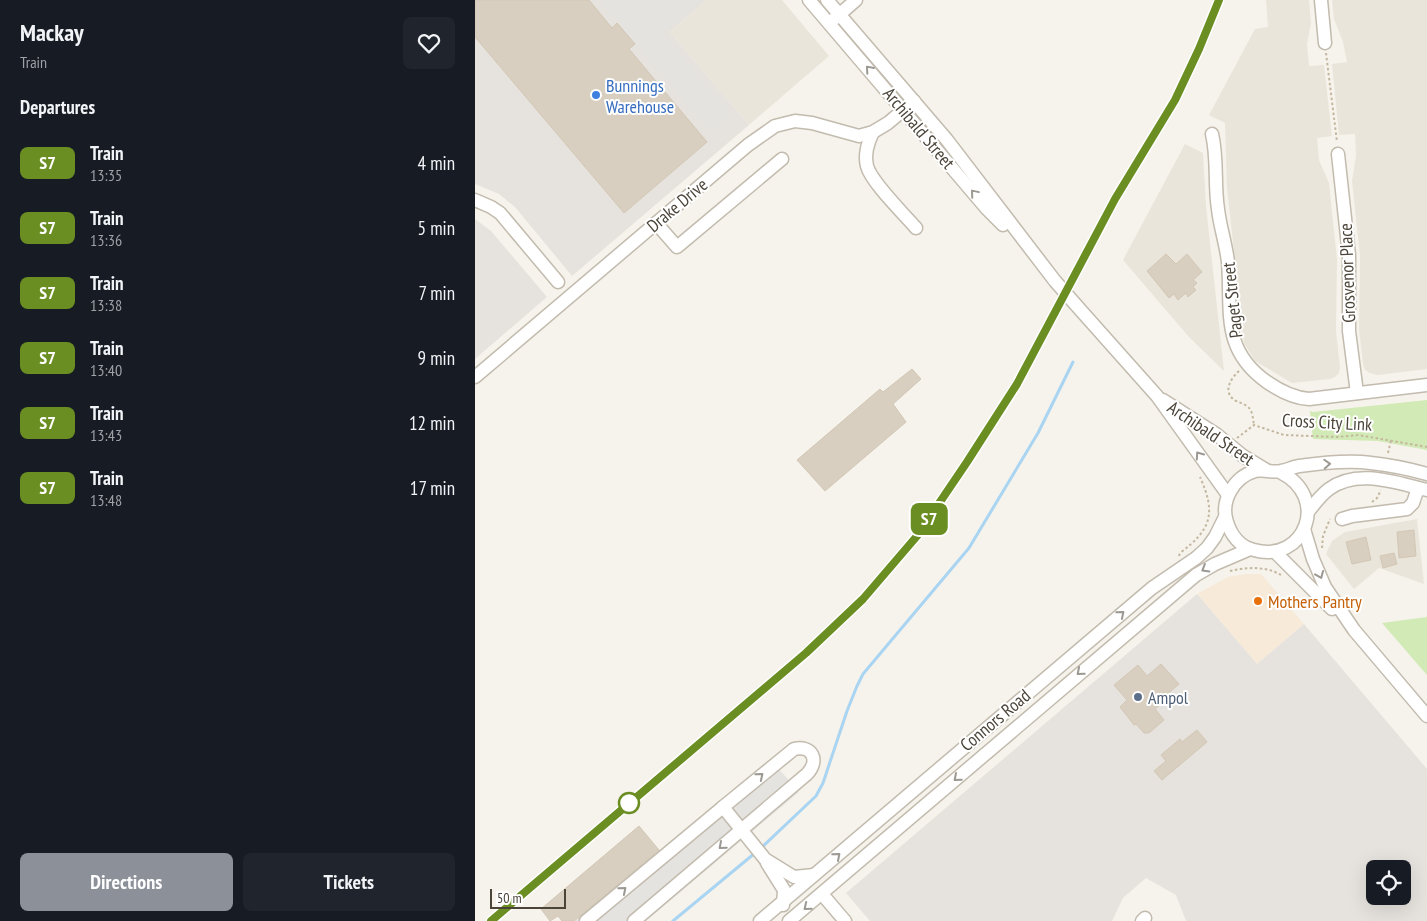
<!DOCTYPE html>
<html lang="en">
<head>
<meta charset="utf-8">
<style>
  body { margin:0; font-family:"PT Sans Narrow",sans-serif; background:#20242c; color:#f1f3f6; height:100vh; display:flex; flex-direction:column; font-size:19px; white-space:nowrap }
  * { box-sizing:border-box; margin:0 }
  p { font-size:16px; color:#9ea1a6 }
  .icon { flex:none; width:28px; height:28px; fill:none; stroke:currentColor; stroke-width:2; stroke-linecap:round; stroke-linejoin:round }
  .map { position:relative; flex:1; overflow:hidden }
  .sheet { display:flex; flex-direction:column; background:#171b24; width:475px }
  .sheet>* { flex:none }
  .badge { padding:0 10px; border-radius:8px; font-size:18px; line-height:32px }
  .fabs { position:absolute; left:891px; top:860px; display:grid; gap:10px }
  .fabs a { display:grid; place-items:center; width:45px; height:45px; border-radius:8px; background:#171b24; box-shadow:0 5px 20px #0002; font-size:25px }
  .scale { position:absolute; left:15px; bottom:12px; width:76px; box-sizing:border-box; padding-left:5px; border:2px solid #4b4439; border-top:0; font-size:14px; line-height:18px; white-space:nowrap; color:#4b4439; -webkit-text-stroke:4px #fff; paint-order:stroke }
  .map>.badge { position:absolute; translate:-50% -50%; box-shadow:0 0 0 2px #fff }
  h2 { padding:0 20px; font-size:19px; line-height:45px }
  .round { display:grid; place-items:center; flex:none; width:52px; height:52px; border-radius:8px; background:#20242c }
  .head { display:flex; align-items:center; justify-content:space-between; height:85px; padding:0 20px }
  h1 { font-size:24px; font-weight:700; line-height:38px }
  .primary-button { display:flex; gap:10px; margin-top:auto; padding:10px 20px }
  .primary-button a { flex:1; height:58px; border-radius:8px; background:#8c9099; color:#fff; font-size:20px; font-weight:700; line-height:58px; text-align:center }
  .primary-button a+a { background:#20242c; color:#f1f3f6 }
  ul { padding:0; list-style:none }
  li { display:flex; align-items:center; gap:15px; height:65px; padding:0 20px }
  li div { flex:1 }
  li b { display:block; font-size:19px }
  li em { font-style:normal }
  li .badge { min-width:55px; font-weight:700; text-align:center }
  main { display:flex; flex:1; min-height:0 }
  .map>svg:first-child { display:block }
  .residential { fill:#eae5da }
  .commercial { fill:#f7ead8 }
  .industrial { fill:#e6e2dd; fill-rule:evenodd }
  .green { fill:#d2eab5 }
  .parking { fill:#e5e3e0 }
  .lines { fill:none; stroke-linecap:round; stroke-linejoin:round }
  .stream { stroke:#a9d4f2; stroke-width:3 }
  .building { fill:#d8cfc1; stroke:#d3c7b4 }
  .minor-casing { stroke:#c2bbae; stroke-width:15 }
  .path { stroke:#c4b79f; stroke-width:2; stroke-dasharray:2.5 2.5; stroke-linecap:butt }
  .minor { stroke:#fff; stroke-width:12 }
  .rail-casing { stroke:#9a9a9a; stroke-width:5 }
  .rail { stroke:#fff; stroke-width:3; stroke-dasharray:9; stroke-linecap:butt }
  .minor-bridge-casing { stroke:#c2bbae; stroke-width:15; stroke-linecap:butt }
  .minor-bridge { stroke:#fff; stroke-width:12 }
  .oneway { stroke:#9c9892 }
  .line-casing { stroke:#fff; stroke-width:11 }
  .line { stroke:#6b8e23; stroke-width:8 }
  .shop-dot { fill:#3f7fe0; stroke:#fff; stroke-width:2 }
  .food-dot { fill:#e8710a; stroke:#fff; stroke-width:2 }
  .service-dot { fill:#5c6f8a; stroke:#fff; stroke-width:2 }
  .stop-dot { fill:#fff; stroke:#6b8e23; stroke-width:2.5 }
  .labels { text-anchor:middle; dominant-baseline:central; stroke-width:4; stroke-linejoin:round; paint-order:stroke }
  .shop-label { font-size:18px; fill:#366cbe; stroke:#fff; text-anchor:start }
  .street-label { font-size:18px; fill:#4b4439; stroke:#fff }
  .food-label { font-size:18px; fill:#c56008; stroke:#fff; text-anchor:start }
  .service-label { font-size:18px; fill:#4e5e75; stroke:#fff; text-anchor:start }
</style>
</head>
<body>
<main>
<section class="sheet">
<div class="head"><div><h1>Mackay</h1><p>Train</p></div><a class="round"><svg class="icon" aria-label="heart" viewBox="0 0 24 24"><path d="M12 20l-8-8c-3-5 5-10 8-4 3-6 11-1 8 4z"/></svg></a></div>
<h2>Departures</h2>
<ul>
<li><span class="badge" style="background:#6b8e23;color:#fff">S7</span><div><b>Train</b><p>13:35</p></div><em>4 min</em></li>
<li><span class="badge" style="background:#6b8e23;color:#fff">S7</span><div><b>Train</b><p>13:36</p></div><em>5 min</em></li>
<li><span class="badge" style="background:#6b8e23;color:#fff">S7</span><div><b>Train</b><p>13:38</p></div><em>7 min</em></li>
<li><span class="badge" style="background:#6b8e23;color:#fff">S7</span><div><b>Train</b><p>13:40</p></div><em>9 min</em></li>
<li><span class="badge" style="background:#6b8e23;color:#fff">S7</span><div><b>Train</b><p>13:43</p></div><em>12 min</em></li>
<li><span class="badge" style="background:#6b8e23;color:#fff">S7</span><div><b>Train</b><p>13:48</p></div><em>17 min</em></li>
</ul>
<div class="primary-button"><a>Directions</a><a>Tickets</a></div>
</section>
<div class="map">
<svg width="952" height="921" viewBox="0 0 952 921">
  <rect width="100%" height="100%" fill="#f6f3ec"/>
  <g class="residential">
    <polygon points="232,0 307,0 354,56 274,125 195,32"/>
    <polygon points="791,0 834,0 836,23 832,44 834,66 849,65 857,136 842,138 844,160 854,183 862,259 861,331 865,367 864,373 860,377 855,379 817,383 780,361 769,343 752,188 750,123 734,115 780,29 793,27"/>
    <polygon points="857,0 952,0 952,369 902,375 895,373 890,370 888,364 884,329 885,256 877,181 881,156 880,134 864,135 857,64 872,62 868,42 859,19"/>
    <polygon points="710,144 728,153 731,206 749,371 714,337 648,260"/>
    <polygon points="942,519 949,584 904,568 879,589 851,554 857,541 870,532"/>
  </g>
  <polygon class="commercial" points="771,574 786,574 829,624 782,664 722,594 753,577"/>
  <g class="industrial">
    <polygon points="0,0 232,0 195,32 274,125 97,276 40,207 24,194 0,184"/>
    <polygon points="0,219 16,231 72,297 0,359"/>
    <path d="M 722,594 L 782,664 L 829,624 L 952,769 L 952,921 L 711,921 L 701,895 L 671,878 L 648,898 L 637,921 L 395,921 L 371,893 ZM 900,869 L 928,869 L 928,896 L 900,896 Z"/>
  </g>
  <g class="green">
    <polygon points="952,400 952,450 903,441 838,439 835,411 838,412"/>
    <polygon points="952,617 952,675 907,623"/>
  </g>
  <g class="parking">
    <polygon points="124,0 227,0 188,33 256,114 235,132"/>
    <polygon points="296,760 324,792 171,921 99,921"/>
  </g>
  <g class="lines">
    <g class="stream">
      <polyline points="285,849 341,796 348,783 372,711 382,686 388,674 494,548 563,433 598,362"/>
      <polyline points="198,921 280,853"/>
    </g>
  </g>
  <g class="building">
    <polygon points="0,0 114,0 137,28 142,23 160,44 154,49 232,142 149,213 0,37"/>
    <polygon points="691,254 701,264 712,254 727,272 718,280 722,283 718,287 721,290 713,297 711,293 703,300 699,294 694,298 672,271"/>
    <polygon points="437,369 446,379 418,404 431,422 350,491 322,460 405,389 408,392"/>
    <polygon points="939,530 941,556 924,558 922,532"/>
    <polygon points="891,537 896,560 877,564 871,542"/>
    <polygon points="919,553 922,564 908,568 905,556"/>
    <polygon points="686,664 704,684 690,696 692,699 680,709 689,720 674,733 669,733 661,724 659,725 645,707 652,700 639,685 663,665 672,676"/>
    <polygon points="722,730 732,742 687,780 679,771 691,761 686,755 705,739 707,742"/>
    <polygon points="164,826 184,850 99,921 87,921 83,916 75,921 66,909"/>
  </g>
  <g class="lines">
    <g class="minor-casing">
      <g id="minor">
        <polyline points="334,0 512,209 528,225"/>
        <polyline points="352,0 472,140 580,281"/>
        <polyline points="846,0 850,43"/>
        <polyline points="358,20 381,0"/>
        <path d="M 398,132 C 393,142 389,154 392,166 C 396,182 429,214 441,228"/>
        <path d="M 737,134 C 743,159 739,184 743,209 C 745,227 751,244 753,262 C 757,310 745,349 792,382 C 805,391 818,398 834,399 L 952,385"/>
        <polyline points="863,154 874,255 874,331 882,393"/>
        <polyline points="0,200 16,207 25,213 83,282"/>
        <polyline points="181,223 202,247 307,159"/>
        <polyline points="601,305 682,396 753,495"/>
        <polyline points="0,377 273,145 300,126 320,121 337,123 384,136 398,132 413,123 439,101"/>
        <polyline points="688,400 741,434 768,456 791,470"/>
        <path d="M 805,472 C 856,497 830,564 779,550 C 765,547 756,535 752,522 C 745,501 759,477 780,471 C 789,469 797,473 806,471 C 812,470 818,467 824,466 C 845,463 876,460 896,463 C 915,465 934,469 952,474"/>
        <path d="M 833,512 C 839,504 846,495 854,489 C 883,468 921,483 952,490"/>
        <polyline points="867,519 877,516 932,509 938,503 943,488"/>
        <polyline points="829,529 838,559 850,587 879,630 952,716"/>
        <polyline points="800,552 857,609"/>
        <polyline points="292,863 309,890 308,905"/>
        <polyline points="347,894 370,921"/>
        <polyline points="111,921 248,807 290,859 319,877 339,875"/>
        <path d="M 159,921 L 332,774 C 345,760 337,745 319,749 L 248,807"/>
        <polyline points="285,921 677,588 721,558 732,548 740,537 750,517"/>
        <polyline points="314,921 721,575 740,564 775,549"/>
        <polyline points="667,921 670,918"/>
      </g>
    </g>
    <g class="path">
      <polyline points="851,53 862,142"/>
      <path d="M 764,371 C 755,379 747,393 761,401 C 766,403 772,405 775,409 C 778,414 778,420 779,425"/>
      <polyline points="762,438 779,425 809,435 862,437 883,435 952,447"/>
      <polyline points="913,453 916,440"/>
      <polyline points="897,502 902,498 906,490"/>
      <polyline points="847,548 848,536 855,519"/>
      <path d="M 704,556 L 705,553 C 737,529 741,513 725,477"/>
      <path d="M 755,571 C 772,567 791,566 806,575"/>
    </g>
    <use href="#minor" class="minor"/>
    <g class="rail-casing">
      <polyline id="rail" points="15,921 331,653 388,599 442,536 492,462 542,384 640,199 700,100 724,49 744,0"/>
    </g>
    <use href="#rail" class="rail"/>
    <g class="minor-bridge-casing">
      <polyline id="minor-bridge" points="580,281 601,305"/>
    </g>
    <use href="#minor-bridge" class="minor-bridge"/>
  </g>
  <defs><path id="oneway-chevron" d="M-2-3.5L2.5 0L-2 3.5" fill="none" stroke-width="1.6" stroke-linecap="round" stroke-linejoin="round" transform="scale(1.25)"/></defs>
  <g class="oneway">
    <use href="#oneway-chevron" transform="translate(394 69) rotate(-131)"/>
    <use href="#oneway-chevron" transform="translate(499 193) rotate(-130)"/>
    <use href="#oneway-chevron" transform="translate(724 455) rotate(-125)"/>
    <use href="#oneway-chevron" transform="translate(852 464) rotate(-3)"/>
    <use href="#oneway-chevron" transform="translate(730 569) rotate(149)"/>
    <use href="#oneway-chevron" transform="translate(845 575) rotate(67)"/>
    <use href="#oneway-chevron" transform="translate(646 614) rotate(-40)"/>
    <use href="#oneway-chevron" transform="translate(605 672) rotate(140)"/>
    <use href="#oneway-chevron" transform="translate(285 776) rotate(-39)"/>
    <use href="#oneway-chevron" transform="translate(482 778) rotate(139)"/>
    <use href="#oneway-chevron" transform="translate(247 846) rotate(139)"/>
    <use href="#oneway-chevron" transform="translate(362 856) rotate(-41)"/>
    <use href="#oneway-chevron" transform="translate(148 890) rotate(-40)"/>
    <use href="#oneway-chevron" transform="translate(332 907) rotate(141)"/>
  </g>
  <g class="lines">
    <g class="line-casing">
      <polyline id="line" points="16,921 331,653 388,599 442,536 492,462 542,384 640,199 700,100 724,49 744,0"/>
    </g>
    <use href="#line" class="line"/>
  </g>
  <circle class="shop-dot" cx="121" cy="95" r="5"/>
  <circle class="food-dot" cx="783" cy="601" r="5"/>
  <circle class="service-dot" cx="663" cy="697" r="5"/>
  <circle class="stop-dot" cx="154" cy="803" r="10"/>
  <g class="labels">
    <g class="shop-label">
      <text x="131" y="85">Bunnings<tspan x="131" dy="21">Warehouse</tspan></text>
    </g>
    <g class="street-label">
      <text transform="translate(444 128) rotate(50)">Archibald Street</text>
      <text transform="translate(202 205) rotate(-40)">Drake Drive</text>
      <text transform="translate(872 273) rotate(-92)">Grosvenor Place</text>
      <text transform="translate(757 300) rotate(-96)">Paget Street</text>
      <text transform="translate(852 422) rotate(3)">Cross City Link</text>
      <text transform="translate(736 433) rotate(34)">Archibald Street</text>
      <text transform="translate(520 720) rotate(-40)">Connors Road</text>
    </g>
    <g class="food-label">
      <text x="793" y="601">Mothers Pantry</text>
    </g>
    <g class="service-label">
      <text x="673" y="697">Ampol</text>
    </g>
  </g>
</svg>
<div class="fabs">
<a><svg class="icon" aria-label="locate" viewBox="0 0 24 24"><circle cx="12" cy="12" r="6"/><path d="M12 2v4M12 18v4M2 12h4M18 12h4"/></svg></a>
</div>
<div class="scale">50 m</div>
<b class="badge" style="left:454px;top:519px;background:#6b8e23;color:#fff">S7</b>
</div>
</main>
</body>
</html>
